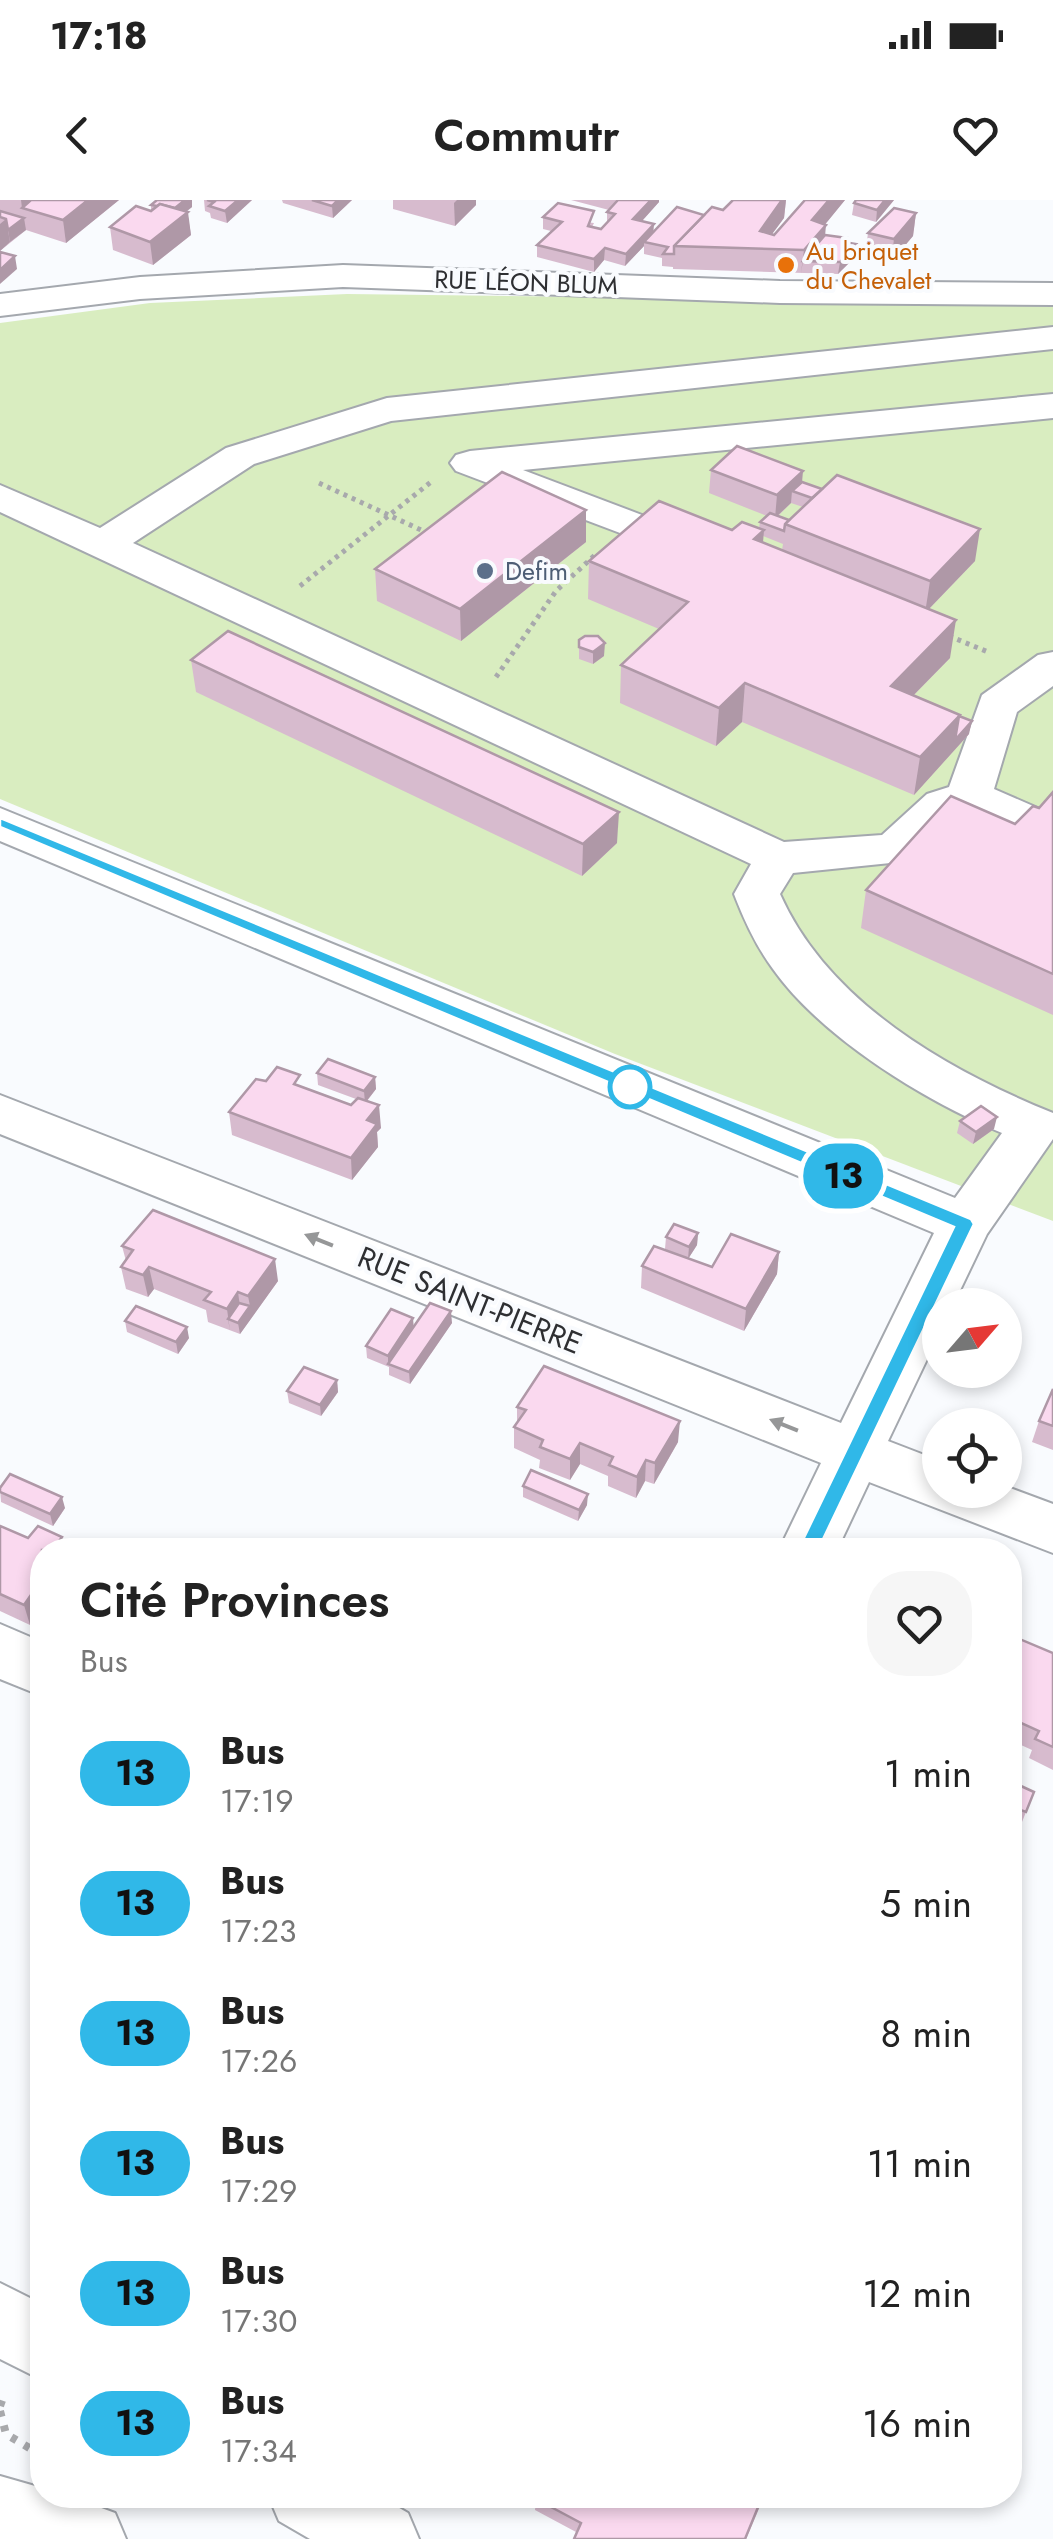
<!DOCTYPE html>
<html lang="fr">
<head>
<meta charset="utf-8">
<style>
  body { margin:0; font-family:Jost,sans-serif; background:#f6f6f6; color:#222; height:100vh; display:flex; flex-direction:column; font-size:38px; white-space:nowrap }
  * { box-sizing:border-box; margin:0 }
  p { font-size:32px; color:#767676 }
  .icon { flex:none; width:55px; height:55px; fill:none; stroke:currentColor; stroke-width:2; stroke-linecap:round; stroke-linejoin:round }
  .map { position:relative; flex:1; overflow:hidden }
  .panel { position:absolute; left:30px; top:1338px; width:992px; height:970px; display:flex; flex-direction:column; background:#fff; border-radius:40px; box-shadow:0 5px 15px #0003 }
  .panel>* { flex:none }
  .badge { padding:0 20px; border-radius:32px; font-size:35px; line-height:65px }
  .needle { width:65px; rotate:62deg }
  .controls { position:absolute; left:922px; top:1088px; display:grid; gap:20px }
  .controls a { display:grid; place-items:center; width:100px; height:100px; border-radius:50%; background:#fff; box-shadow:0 5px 15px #0003; font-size:50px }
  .map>.badge { position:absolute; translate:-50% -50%; box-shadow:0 0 0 5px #fff }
  .round { display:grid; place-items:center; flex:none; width:105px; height:105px; border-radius:40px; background:#f6f6f6 }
  .summary { display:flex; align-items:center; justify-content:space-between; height:170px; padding:0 50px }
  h1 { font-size:48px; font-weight:600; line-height:75px }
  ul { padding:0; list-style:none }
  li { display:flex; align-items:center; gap:30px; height:130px; padding:0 50px }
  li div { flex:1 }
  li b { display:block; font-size:38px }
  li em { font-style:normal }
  li .badge { min-width:110px; font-weight:700; text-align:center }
  .status { display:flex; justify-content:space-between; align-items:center; height:70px; padding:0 50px; background:#fff; direction:ltr }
  .status svg { height:28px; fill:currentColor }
  header { display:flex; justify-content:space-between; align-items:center; height:130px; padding:0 50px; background:#fff; font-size:45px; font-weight:600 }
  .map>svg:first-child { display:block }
  .green { fill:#d9edc0 }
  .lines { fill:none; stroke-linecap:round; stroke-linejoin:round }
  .minor-casing { stroke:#a4a8ae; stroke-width:4 }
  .path-far1 { stroke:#a8a9ac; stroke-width:5; stroke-dasharray:4 5; stroke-linecap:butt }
  .path { stroke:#a8a9ac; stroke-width:8; stroke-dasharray:6 9; stroke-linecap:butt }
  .minor { fill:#fff; fill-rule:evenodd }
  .wall { fill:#d7bbce; fill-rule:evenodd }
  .shaded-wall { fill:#af98a7 }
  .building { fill:#fad9ef; stroke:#af98a7; stroke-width:2.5 }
  .oneway { fill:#969798 }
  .line { fill:#30b8e8; stroke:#fff; stroke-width:2.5 }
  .food-dot { fill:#e8710a; stroke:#f9fbfe; stroke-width:4 }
  .service-dot { fill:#5c6f8a; stroke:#f9fbfe; stroke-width:4 }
  .stop-dot { fill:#fff; stroke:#30b8e8; stroke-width:5 }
  .labels { text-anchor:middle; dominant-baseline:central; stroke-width:8; stroke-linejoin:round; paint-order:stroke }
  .far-food-label { font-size:25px; fill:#c56008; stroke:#f9fbfe; text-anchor:start }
  .far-street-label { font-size:25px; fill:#2e2f32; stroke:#f9fbfe }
  .far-service-label { font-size:25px; fill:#4e5e75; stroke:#f9fbfe; text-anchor:start }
  .street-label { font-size:30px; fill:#2e2f32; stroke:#f9fbfe }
</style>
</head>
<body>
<div class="status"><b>17:18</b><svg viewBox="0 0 49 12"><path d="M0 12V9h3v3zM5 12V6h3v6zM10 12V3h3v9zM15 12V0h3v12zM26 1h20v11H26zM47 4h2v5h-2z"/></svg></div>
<header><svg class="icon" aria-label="back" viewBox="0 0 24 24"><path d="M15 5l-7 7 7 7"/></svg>Commutr<svg class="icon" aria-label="heart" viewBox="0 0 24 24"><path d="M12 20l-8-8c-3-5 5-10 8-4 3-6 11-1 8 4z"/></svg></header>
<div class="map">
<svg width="1053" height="2339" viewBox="0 0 1053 2339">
  <rect width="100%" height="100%" fill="#f9fbfe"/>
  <polygon class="green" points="347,94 1053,103 1053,1021 615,854 0,599 0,123 150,103"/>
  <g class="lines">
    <g class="minor-casing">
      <g id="minor">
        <polygon points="343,65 780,81 1053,83 1053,105 780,103 343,87 140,99 0,116 0,94 140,77"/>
        <path d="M 1053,127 L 1053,149 L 391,221 L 254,264 L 133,343 L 784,642 L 882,635 L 927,594 L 949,587 L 982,495 L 1038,455 L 1053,452 L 1053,486 L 1017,512 L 994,589 L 1040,609 L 1047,620 L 1040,631 L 1024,635 L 967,613 L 910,661 L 793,673 L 780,694 C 828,802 947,870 1053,913 L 1053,939 L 987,1034 L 953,1105 L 940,1105 L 940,1132 L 888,1241 L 940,1261 L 940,1290 L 1005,1290 L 1005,1286 L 1053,1304 L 1053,1353 L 869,1282 L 837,1350 L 779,1350 L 821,1263 L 0,934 L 0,895 L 841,1223 L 934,1033 L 0,641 L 0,608 L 955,998 L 1002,933 C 925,901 822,838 773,769 C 756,746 744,720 734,694 L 751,664 L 0,312 L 0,285 L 100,328 L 226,248 L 387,198 Z"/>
        <polygon points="1053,194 1053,218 523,270 642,315 648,324 642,333 628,336 456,271 450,263 456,255 470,251"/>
        <polygon points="0,1424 42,1442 42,1496 0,1479"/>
        <polygon points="0,2083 42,2104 42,2180 0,2159"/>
        <polygon points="0,2276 42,2288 42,2295 66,2295 115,2313 126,2339 0,2339"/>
        <polygon points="268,2295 377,2295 408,2313 419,2339 310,2339 279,2321"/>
      </g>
    </g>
    <g class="path-far1">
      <polyline points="319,283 432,335"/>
      <polyline points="300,386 431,282"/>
      <polyline points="949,436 988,452"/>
      <polyline points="496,477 556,391 595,355"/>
    </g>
    <g class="path">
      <polyline points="0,2206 5,2192"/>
      <polyline points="0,2211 6,2234 36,2252"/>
    </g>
    <use href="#minor" class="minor"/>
  </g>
  <g class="wall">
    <polygon points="0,0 119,0 66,43 26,30 0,51"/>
    <polygon points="157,0 192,0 192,7 187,11 191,35 153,65 113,50 110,27 151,11 151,5"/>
    <polygon points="204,0 252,0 227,23 211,18 210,13 205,11"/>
    <polygon points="282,0 352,0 333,18 283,3"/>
    <polygon points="393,0 476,0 476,5 455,26 393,9"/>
    <polygon points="571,0 659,0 659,2 642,21 654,32 723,10 733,0 786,0 784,18 772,34 774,35 805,0 845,0 825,24 825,36 847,42 855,57 838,74 673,69 673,67 662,66 662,58 644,54 644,46 625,66 604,60 594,72 537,57 537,45 551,31 543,29 543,17 594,23 592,27 601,29 607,23 607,12 609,10"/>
    <polygon points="894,0 876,22 852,15 854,3"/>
    <polygon points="916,13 913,36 891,62 865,55 868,33"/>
    <path d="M 711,270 L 802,282 L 975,361 L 929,409 L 950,458 L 913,496 L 959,516 L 969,534 L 914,595 L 742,522 L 716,546 L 620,503 L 621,465 L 659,429 L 588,399 L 589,361 L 732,330 L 759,328 L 760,322 L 767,316 L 709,293 ZM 791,303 L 803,307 L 789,320 L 778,316 ZM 763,336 L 783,344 L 782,350 L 763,342 Z"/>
    <polygon points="586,310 586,342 461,441 377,401 375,369"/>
    <polygon points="579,440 604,456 593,464 579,459"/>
    <polygon points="191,460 617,643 582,676 196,492"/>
    <polygon points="1053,592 1053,815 861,728 866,690 1015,624 1039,608"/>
    <polygon points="317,873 375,877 376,889 367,901 381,928 377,932 378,947 352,980 232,935 229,912 302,887 351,905 356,899 318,885"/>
    <polygon points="960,921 994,929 973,944 957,933"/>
    <polygon points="698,1033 697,1045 688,1059 712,1067 779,1052 777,1074 744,1131 641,1088 642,1066 683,1057 665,1049 666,1037"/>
    <polygon points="122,1046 278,1081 240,1134 208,1122 206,1110 154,1089 148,1097 126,1089 121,1067 126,1061"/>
    <polygon points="125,1121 189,1138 178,1154 127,1132"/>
    <polygon points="452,1123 410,1184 389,1175 389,1167 367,1158 366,1146 414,1127"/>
    <polygon points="337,1180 338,1192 321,1216 289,1203 287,1191"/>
    <polygon points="1053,1189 1053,1250 1032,1242 1039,1221"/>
    <polygon points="517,1207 678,1242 654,1284 645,1281 636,1298 608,1286 608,1276 580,1264 570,1280 539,1268 540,1260 514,1248 514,1227 517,1223"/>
    <polygon points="523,1286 587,1305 578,1321 523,1297"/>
    <polygon points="0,1288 65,1308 53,1326 1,1302"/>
    <polygon points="0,1326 42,1350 42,1408 30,1425 0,1411"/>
    <polygon points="1010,1435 1053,1453 1053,1570 1029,1558 1032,1550 1010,1540"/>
    <polygon points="1010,1581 1034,1592 1022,1622 1010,1617"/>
    <polygon points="536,2299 761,2304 746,2339 573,2339 576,2332 535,2310"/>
  </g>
  <g class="shaded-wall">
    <polygon points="21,0 63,0 22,8"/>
    <polygon points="88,0 119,0 66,43 63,20"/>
    <polygon points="185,0 192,0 192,7 173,22 172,10"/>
    <polygon points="238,0 252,0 227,23 225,11"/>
    <polygon points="338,0 352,0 333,18 332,6"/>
    <polygon points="457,0 476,0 476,5 455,26 454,3"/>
    <polygon points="651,0 659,0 659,2 633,31 633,19"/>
    <polygon points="782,0 786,0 784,18 761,49 760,31"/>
    <polygon points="829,0 845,0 810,43 812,20"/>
    <polygon points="885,0 894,0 876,22 877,10"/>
    <polygon points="188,12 191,35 153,65 150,42"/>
    <polygon points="916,13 913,36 891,62 894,39"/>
    <polygon points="24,18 26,30 10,42 8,30"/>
    <polygon points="6,19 10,42 0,51 0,24"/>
    <polygon points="654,24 653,37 644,42 644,46 625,66 626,54"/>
    <polygon points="826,25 824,48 803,61 801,73 804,50"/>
    <polygon points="856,44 855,57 838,74 840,62"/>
    <polygon points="605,48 604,60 594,72 594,59"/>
    <polygon points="15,56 17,69 0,84 0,70"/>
    <polygon points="803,271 801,294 792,291 791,303 775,318 777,295"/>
    <polygon points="586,310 586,342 461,441 460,409"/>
    <polygon points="980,329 975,361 925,413 930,381"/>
    <polygon points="764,330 761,368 754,339"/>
    <polygon points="956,420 950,458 894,515 891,486"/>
    <polygon points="605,443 604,456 593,464 593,452"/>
    <polygon points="745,483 742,522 716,546 719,508"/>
    <polygon points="960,515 955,540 972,521 969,534 914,595 920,557"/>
    <polygon points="619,612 617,643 582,676 583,644"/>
    <polygon points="375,877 376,889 365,903 364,891"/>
    <polygon points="379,905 381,928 377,932 378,947 352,980 351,958 367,920"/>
    <polygon points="997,917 994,929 973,944 976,932"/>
    <polygon points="698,1033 697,1045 688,1059 689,1047"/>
    <polygon points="779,1052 777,1074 744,1131 746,1109"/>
    <polygon points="275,1059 278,1081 240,1134 238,1123 250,1106 248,1096"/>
    <polygon points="149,1067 154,1089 148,1097 143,1075"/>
    <polygon points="238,1092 241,1114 228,1119 230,1131 227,1109"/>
    <polygon points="451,1111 452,1123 410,1184 409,1172"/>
    <polygon points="413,1118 414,1130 388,1164 388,1156"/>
    <polygon points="187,1127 189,1138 178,1154 176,1142"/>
    <polygon points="337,1180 338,1192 321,1216 320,1205"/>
    <polygon points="680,1221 678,1242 654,1284 655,1263"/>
    <polygon points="580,1243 580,1264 570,1280 570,1259"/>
    <polygon points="646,1260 645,1281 636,1298 637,1277"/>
    <polygon points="588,1294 587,1305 578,1321 579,1310"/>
    <polygon points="62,1297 65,1308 53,1326 50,1314"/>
    <polygon points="62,1337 65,1350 53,1350"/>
    <polygon points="42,1379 42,1408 30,1425 24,1405"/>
  </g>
  <g class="building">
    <polygon points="31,0 88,0 63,20 22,8"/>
    <polygon points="157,0 185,0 175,8 160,4 157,6 151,5"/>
    <polygon points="207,0 238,0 225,11 209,6 214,2"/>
    <polygon points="312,0 338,0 332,6"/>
    <polygon points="618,0 651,0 633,19 654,24 626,54 605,48 594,59 537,45 562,22 543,17 558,3 594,11 588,26 601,29 615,14 607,12"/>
    <polygon points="733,0 782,0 760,31 774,35 805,0 829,0 812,20 826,25 804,50 674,46 712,7 723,10"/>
    <polygon points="856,0 885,0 877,10 854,3"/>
    <polygon points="160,4 188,12 150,42 110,27 136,6 151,11"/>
    <polygon points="677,7 704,15 674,46 674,54 663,54 668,47 644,42"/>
    <polygon points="894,8 916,13 894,39 868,33"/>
    <polygon points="0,11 24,18 8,30 6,19 0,17"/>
    <polygon points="825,35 847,38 844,42 856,44 840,62 803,61"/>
    <polygon points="0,52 15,56 0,70"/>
    <polygon points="737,246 803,271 777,295 711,270"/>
    <polygon points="502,272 586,310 460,409 375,369"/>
    <polygon points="837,275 980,329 930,381 785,324"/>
    <polygon points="802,282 822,289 812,298 792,291"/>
    <polygon points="659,301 732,330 742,322 764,330 754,339 956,420 891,486 960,515 920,557 745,483 719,508 621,465 688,402 589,361"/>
    <polygon points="770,313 789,320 785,324 784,331 760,322"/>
    <polygon points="228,431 619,612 583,644 191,460"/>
    <polygon points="585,436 598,436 605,443 593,452 579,447 579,440"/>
    <polygon points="959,516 972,521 955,540"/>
    <polygon points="1053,592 1053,774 866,690 951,596 1015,624 1033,606 1039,608"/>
    <polygon points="328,859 375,877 364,891 317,873"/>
    <polygon points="277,867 300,875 294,884 351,905 358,898 379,905 367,920 377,924 351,958 229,912 256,879 266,881"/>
    <polygon points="981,906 997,917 976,932 960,921"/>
    <polygon points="153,1010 275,1059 248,1096 238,1092 227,1109 204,1100 211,1092 149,1067 143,1075 121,1067 133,1050 122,1046"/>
    <polygon points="674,1024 698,1033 689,1047 666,1037"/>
    <polygon points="731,1034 779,1052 746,1109 642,1066 654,1046 712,1067"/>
    <polygon points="239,1103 250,1106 238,1123 228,1119"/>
    <polygon points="430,1103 451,1111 409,1172 388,1164"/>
    <polygon points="136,1106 187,1127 176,1142 125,1121"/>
    <polygon points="391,1109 413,1118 388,1156 366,1146"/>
    <polygon points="544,1166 680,1221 655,1263 646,1260 637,1277 609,1265 613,1257 580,1243 570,1259 540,1247 543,1240 514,1227 526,1210 517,1207"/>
    <polygon points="304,1167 337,1180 320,1205 287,1191"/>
    <polygon points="1053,1189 1053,1226 1039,1221"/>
    <polygon points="531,1270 588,1294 579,1310 523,1286"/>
    <polygon points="10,1274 62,1297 50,1314 0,1292 0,1288"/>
    <polygon points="0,1326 28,1338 38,1326 62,1337 53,1350 42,1350 42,1379 24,1405 0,1394"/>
    <polygon points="1010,1435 1053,1453 1053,1547 1035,1539 1039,1531 1010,1518"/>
    <polygon points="1010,1581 1034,1592 1026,1612 1010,1606"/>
    <polygon points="538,2295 763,2295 745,2339 574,2339 581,2323 536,2299"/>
  </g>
  <defs><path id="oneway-solid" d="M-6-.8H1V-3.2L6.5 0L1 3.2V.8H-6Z" transform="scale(2.5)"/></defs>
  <g class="oneway">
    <use href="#oneway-solid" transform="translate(319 1040) rotate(-158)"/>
    <use href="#oneway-solid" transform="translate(784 1225) rotate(-158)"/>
  </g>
  <polygon class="line" points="0,618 971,1019 974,1024 815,1356 801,1356 798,1350 954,1027 0,627"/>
  <circle class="food-dot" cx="786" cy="65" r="10"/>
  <circle class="service-dot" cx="485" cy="371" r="10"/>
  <circle class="stop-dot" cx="630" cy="887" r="20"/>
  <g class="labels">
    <g class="far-food-label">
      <text x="806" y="51">Au briquet<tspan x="806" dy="29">du Chevalet</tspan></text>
    </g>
    <g class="far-street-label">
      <text transform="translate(526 82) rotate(2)">RUE LÉON BLUM</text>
    </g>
    <g class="far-service-label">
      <text x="505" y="371">Defim</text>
    </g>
    <g class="street-label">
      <text transform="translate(470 1100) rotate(22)">RUE SAINT-PIERRE</text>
    </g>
  </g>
</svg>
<div class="controls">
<a><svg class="needle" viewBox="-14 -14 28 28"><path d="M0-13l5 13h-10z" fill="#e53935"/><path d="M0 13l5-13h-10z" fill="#767676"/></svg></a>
<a><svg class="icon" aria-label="locate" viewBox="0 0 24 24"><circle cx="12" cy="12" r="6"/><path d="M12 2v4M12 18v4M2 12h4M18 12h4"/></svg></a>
</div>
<b class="badge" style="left:843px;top:976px;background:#30b8e8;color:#111">13</b>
<section class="panel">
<div class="summary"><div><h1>Cité Provinces</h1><p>Bus</p></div><a class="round"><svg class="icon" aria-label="heart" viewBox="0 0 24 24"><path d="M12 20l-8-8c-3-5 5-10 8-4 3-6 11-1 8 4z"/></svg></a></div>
<ul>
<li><span class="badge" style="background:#30b8e8;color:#111">13</span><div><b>Bus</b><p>17:19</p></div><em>1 min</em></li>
<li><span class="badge" style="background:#30b8e8;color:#111">13</span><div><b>Bus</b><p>17:23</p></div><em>5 min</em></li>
<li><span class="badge" style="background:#30b8e8;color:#111">13</span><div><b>Bus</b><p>17:26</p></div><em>8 min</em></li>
<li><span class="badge" style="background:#30b8e8;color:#111">13</span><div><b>Bus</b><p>17:29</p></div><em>11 min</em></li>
<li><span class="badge" style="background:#30b8e8;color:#111">13</span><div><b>Bus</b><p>17:30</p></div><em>12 min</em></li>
<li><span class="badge" style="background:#30b8e8;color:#111">13</span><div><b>Bus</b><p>17:34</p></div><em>16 min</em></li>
</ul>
</section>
</div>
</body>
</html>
